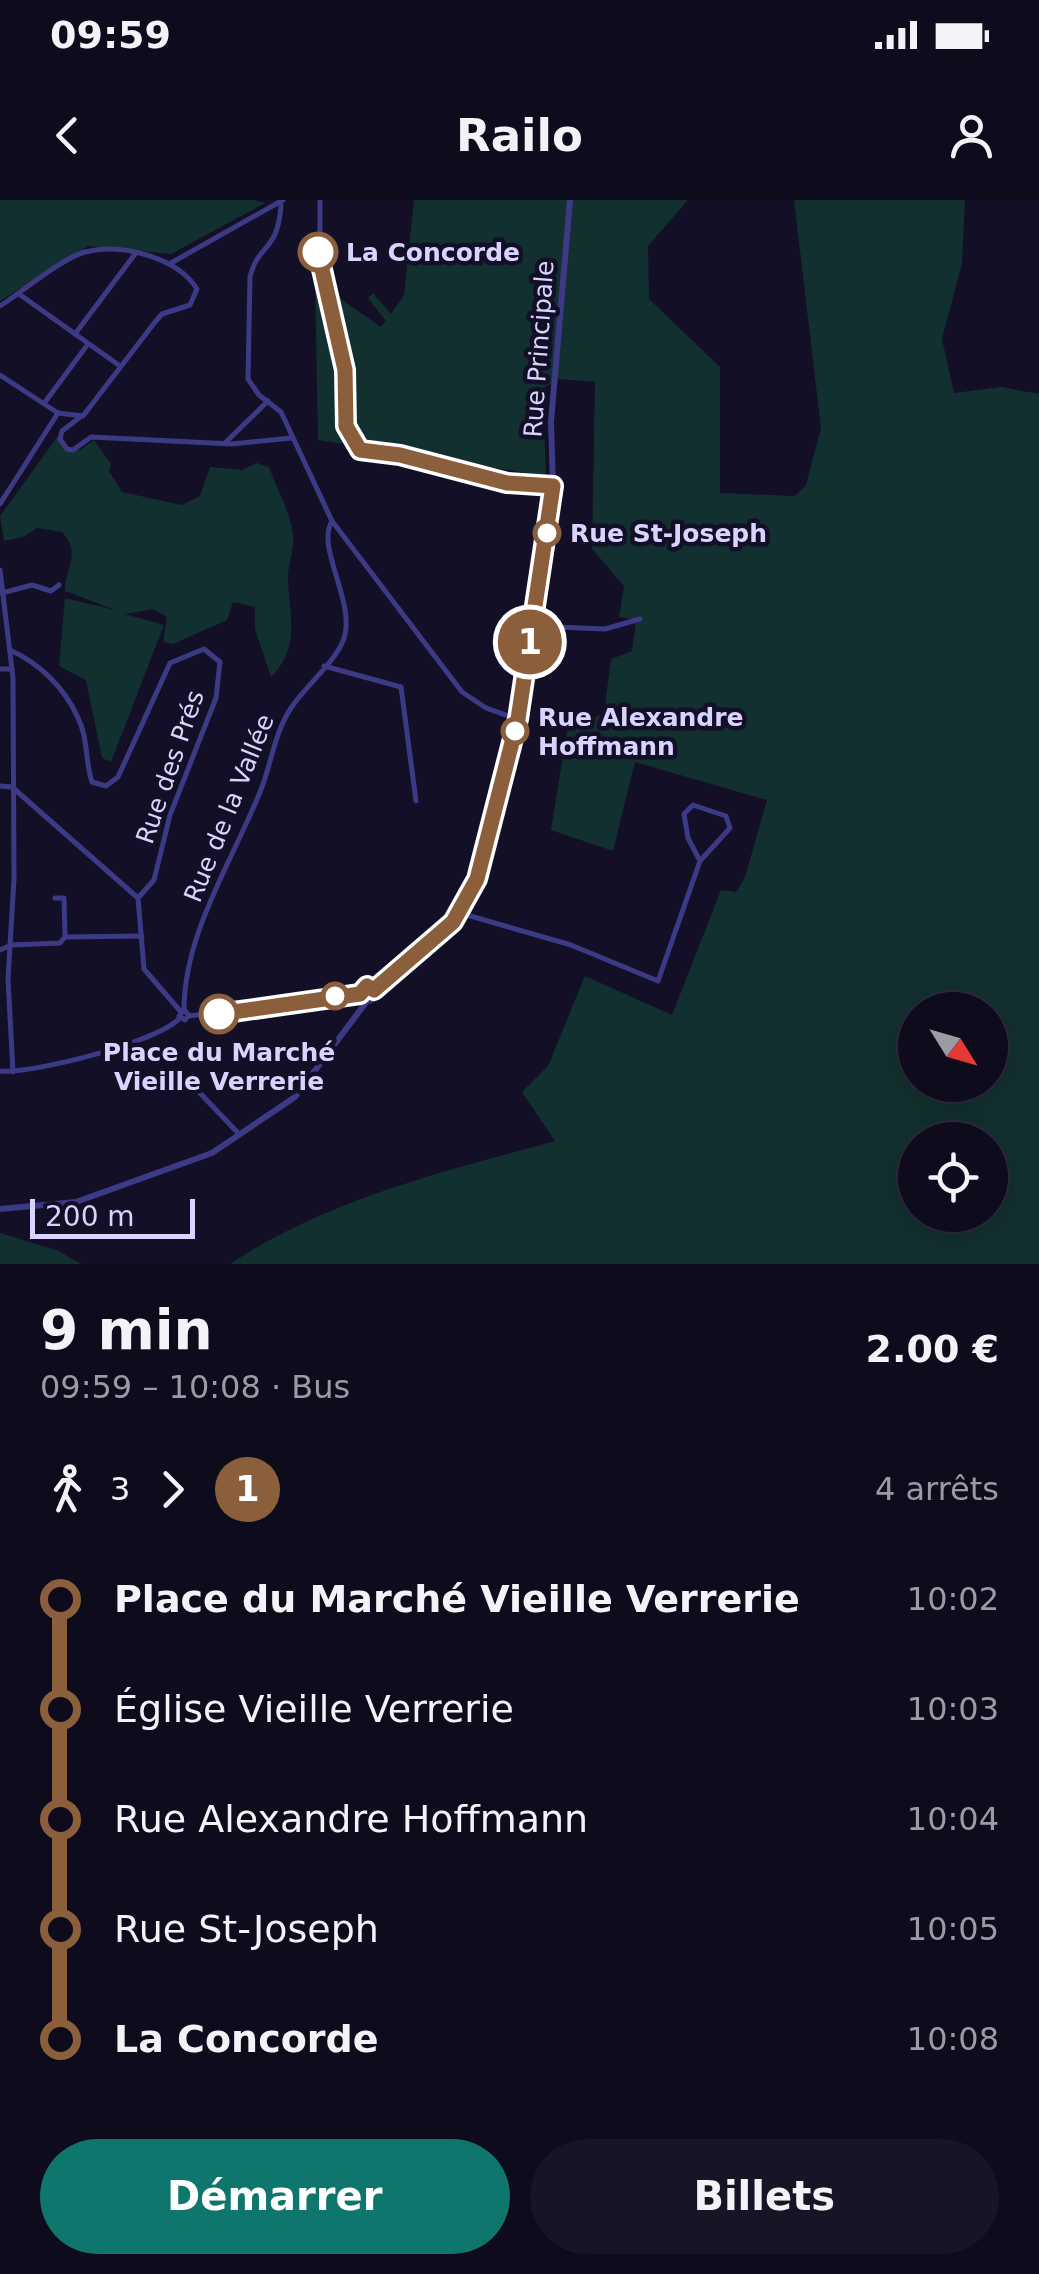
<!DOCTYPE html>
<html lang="fr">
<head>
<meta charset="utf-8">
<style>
  body { margin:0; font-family:"DejaVu Sans",sans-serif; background:#171425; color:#f1f3f6; height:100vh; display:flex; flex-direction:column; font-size:38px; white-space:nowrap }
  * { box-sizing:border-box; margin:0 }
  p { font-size:32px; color:#9b9ba3 }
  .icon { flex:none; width:55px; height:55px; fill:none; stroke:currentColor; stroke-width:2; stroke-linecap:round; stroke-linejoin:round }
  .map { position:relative; height:1064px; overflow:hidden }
  .details { display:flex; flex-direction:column; background:#0e0b1c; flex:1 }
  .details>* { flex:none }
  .badge { padding:0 20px; border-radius:32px; font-size:35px; line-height:65px }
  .needle { width:65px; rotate:127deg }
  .buttons { position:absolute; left:898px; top:792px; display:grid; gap:20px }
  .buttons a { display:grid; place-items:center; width:110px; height:110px; border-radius:50%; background:#0e0b1c; box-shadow:0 5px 25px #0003,0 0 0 2px #2e2b3b; font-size:50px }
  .scale { position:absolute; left:30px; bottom:25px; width:165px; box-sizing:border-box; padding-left:10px; border:5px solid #d9d4ff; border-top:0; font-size:28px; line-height:35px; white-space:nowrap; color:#d9d4ff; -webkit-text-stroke:8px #130f26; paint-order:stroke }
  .map>.badge { position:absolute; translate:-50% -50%; box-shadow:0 0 0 5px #fff }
  .legs { display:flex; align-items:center; gap:15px; height:110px; padding:0 40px; font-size:32px }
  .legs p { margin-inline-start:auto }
  .overview { display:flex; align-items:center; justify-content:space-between; height:170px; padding:0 40px }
  h1 { font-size:55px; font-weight:700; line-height:75px }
  .primary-button { display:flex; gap:20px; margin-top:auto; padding:20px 40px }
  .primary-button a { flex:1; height:115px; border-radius:60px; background:#0f766e; color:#fff; font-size:40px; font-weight:700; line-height:115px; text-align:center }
  .primary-button a+a { background:#171425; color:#f1f3f6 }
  ul { padding:0 40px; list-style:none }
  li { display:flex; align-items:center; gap:35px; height:110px; font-size:38px }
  li i { display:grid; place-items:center; width:15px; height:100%; margin:0 12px; background:currentColor }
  li i::after { content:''; width:25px; height:25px; margin:-12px; border:8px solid; border-radius:50%; background:#0e0b1c }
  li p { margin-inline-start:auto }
  li:first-child i { background:linear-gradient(#0000 50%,currentColor 0) }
  li:last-child i { background:linear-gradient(currentColor 50%,#0000 0) }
  .status { display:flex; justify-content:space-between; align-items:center; height:70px; padding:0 50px; background:#0e0b1c; direction:ltr }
  .status svg { height:28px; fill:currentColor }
  header { display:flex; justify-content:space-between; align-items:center; height:130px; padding:0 40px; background:#0e0b1c; font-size:45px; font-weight:700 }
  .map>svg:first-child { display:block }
  .green { fill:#12302f; fill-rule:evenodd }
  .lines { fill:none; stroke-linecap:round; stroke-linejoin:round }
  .minor { stroke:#3d3a85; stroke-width:5 }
  .tertiary { stroke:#3d3a85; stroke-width:6 }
  .line-1-casing { stroke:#fff; stroke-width:22 }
  .line-1 { stroke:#8b5e3c; stroke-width:15 }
  .stop-1-dot { fill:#fff; stroke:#8b5e3c; stroke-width:5 }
  .labels { text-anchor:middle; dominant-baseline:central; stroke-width:9; stroke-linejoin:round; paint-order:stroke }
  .stop-label { font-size:25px; font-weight:bold; fill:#d9d4ff; stroke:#130f26; text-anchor:start }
  .street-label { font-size:25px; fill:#d9d4ff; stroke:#130f26 }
</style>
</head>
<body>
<div class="status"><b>09:59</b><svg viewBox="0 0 49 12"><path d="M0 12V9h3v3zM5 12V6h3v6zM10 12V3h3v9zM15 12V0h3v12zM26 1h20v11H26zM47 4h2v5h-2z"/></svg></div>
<header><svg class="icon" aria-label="back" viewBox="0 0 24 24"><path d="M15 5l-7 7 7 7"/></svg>Railo<svg class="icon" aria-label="person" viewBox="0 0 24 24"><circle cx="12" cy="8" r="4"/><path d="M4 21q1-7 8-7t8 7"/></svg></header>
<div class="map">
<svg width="1039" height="1064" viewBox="0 0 1039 1064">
  <rect width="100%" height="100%" fill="#130f26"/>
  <g class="green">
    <polygon points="0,0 254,0 265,3 171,54 88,46 0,101"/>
    <path d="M 414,0 L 688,0 L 648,46 L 649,99 L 720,167 L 720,293 L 795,296 L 806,285 L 821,228 L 794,0 L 965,0 L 962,63 L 942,139 L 954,193 L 1002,187 L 1039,194 L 1039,1064 L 230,1064 C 328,999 442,972 555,941 L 522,892 L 548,866 L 585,776 L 672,815 L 721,690 L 736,692 L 745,677 L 767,600 L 635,562 L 613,651 L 551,630 L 567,531 L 604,513 L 611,459 L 632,451 L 636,420 L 619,417 L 624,386 L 592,349 L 595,182 L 559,179 L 543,188 L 546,276 L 318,240 L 315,81 L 381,127 L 386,121 L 368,98 L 373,93 L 391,114 L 404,95 ZM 915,810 L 990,810 L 990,885 L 915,885 ZM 915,940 L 990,940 L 990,1015 L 915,1015 Z"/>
    <path d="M 58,236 L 68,250 L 80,250 L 94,240 L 111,264 L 109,271 L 122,292 L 182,305 L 200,296 L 210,267 L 242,270 L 257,263 L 269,267 C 277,289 290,312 293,334 C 295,351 287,365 288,381 C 290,416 300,449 271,477 L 255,429 L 255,407 L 233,402 L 227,420 L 173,444 L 163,442 L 167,417 L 153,409 L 125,414 L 164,425 L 111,562 L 102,558 L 86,480 L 59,466 L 65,398 L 115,410 L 65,391 C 65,368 82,353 62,332 L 37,328 L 23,337 L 4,341 L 0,316 Z"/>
    <polygon points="0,1033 59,1051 81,1064 0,1064"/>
  </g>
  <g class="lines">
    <g class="minor">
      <polyline points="320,0 320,75 343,158 346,227 354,245 367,253 400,255 507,283 553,286"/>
      <path d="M 281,5 C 278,53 258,43 250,77 L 248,179 L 259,195 L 281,212 L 332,321 L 462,492 L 486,508 L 517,519"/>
      <polyline points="171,63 283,0"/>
      <polyline points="19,94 120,166"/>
      <path d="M 0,106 C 22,92 62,58 85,52 C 121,43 177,57 197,89 L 190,105 L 162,114 L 155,122 L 83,216 L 58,213 L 0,304"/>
      <polyline points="75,134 135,54"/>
      <polyline points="0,175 58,213"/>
      <polyline points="45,202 88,144"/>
      <polyline points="79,218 62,231 60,239 67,249 73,250 91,237 232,244 291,238"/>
      <polyline points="225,243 268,201"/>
      <polyline points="0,370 13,478 14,679 8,779 13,872"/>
      <polyline points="2,393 32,385 51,391 59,385"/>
      <polyline points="533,426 605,429 640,419"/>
      <path d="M 10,450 C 39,463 65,488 78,518 C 88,537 85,561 92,582 L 106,586 L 118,577 L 170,463 L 204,449 L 220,462 L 216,498 L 170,615 L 154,680 L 138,698"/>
      <polyline points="324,466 401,487 416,601"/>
      <polyline points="0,469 12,469"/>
      <polyline points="0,586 12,587"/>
      <polyline points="12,587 138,698 144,769 181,812"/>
      <polyline points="55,698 64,698 65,737"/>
      <polyline points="460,713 571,745 658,781 700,661 730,628 726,616 693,605 684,614 688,638 700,661"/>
      <polyline points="0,750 11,745 60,743 65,737 142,736"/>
      <path d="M 184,810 C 184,732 234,659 262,587 C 272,560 275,532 291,508 C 306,485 332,466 343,441 C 358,405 315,348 332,321"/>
      <polygon points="184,810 189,815 185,820 179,816"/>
      <polyline points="189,816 360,794"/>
      <path d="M 0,871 C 33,874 158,842 180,818"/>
      <polyline points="198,891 239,934"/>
    </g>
    <g class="tertiary">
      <circle cx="367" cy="793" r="8"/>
      <polyline points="374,789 442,734 460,713 477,679 500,600 517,519 553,286 551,222 570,0"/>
      <polyline points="0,1009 76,1002 212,953 295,897 367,801"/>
    </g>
  </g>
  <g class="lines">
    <g class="line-1-casing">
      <polyline id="line-1" points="219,814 360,794 367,786 374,790 453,722 477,679 518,519 553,286 507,283 400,255 360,250 346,226 345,170 318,52"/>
    </g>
    <use href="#line-1" class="line-1"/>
  </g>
  <g class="stop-1-dot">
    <circle cx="318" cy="52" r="18"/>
    <circle cx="547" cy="333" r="12"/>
    <circle cx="515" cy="531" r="12"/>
    <circle cx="335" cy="796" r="12"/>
    <circle cx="219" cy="814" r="18"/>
  </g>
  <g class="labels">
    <g class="stop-label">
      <text x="346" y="52">La Concorde</text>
      <text x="570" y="333">Rue St-Joseph</text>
      <text x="538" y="517">Rue Alexandre<tspan x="538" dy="29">Hoffmann</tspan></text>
      <text x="219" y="852" text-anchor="middle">Place du Marché<tspan x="219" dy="29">Vieille Verrerie</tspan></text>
    </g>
    <g class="street-label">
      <text transform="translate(539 149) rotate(-86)">Rue Principale</text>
      <text transform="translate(170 567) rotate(-71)">Rue des Prés</text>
      <text transform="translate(229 608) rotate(-68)">Rue de la Vallée</text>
    </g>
  </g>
</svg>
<div class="buttons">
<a><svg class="needle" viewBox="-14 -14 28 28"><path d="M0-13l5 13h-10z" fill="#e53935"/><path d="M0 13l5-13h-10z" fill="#9b9ba3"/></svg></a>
<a><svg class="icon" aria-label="locate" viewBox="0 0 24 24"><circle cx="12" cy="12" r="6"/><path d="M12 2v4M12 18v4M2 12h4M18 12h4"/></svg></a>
</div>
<div class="scale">200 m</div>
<b class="badge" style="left:530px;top:442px;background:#8b5e3c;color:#fff">1</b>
</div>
<section class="details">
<div class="overview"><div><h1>9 min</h1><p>09:59 – 10:08 · Bus</p></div><b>2.00 €</b></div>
<div class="legs"><svg class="icon" aria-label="walk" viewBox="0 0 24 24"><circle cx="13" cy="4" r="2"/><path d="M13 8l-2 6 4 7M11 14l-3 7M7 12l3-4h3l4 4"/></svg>3<svg class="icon" aria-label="forward" viewBox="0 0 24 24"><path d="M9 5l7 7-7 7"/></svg><b class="badge" style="background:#8b5e3c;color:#fff">1</b><p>4 arrêts</p></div>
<ul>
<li><i style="color:#8b5e3c"></i><b>Place du Marché Vieille Verrerie</b><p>10:02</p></li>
<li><i style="color:#8b5e3c"></i><span>Église Vieille Verrerie</span><p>10:03</p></li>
<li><i style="color:#8b5e3c"></i><span>Rue Alexandre Hoffmann</span><p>10:04</p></li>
<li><i style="color:#8b5e3c"></i><span>Rue St-Joseph</span><p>10:05</p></li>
<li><i style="color:#8b5e3c"></i><b>La Concorde</b><p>10:08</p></li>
</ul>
<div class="primary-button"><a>Démarrer</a><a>Billets</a></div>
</section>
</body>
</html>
